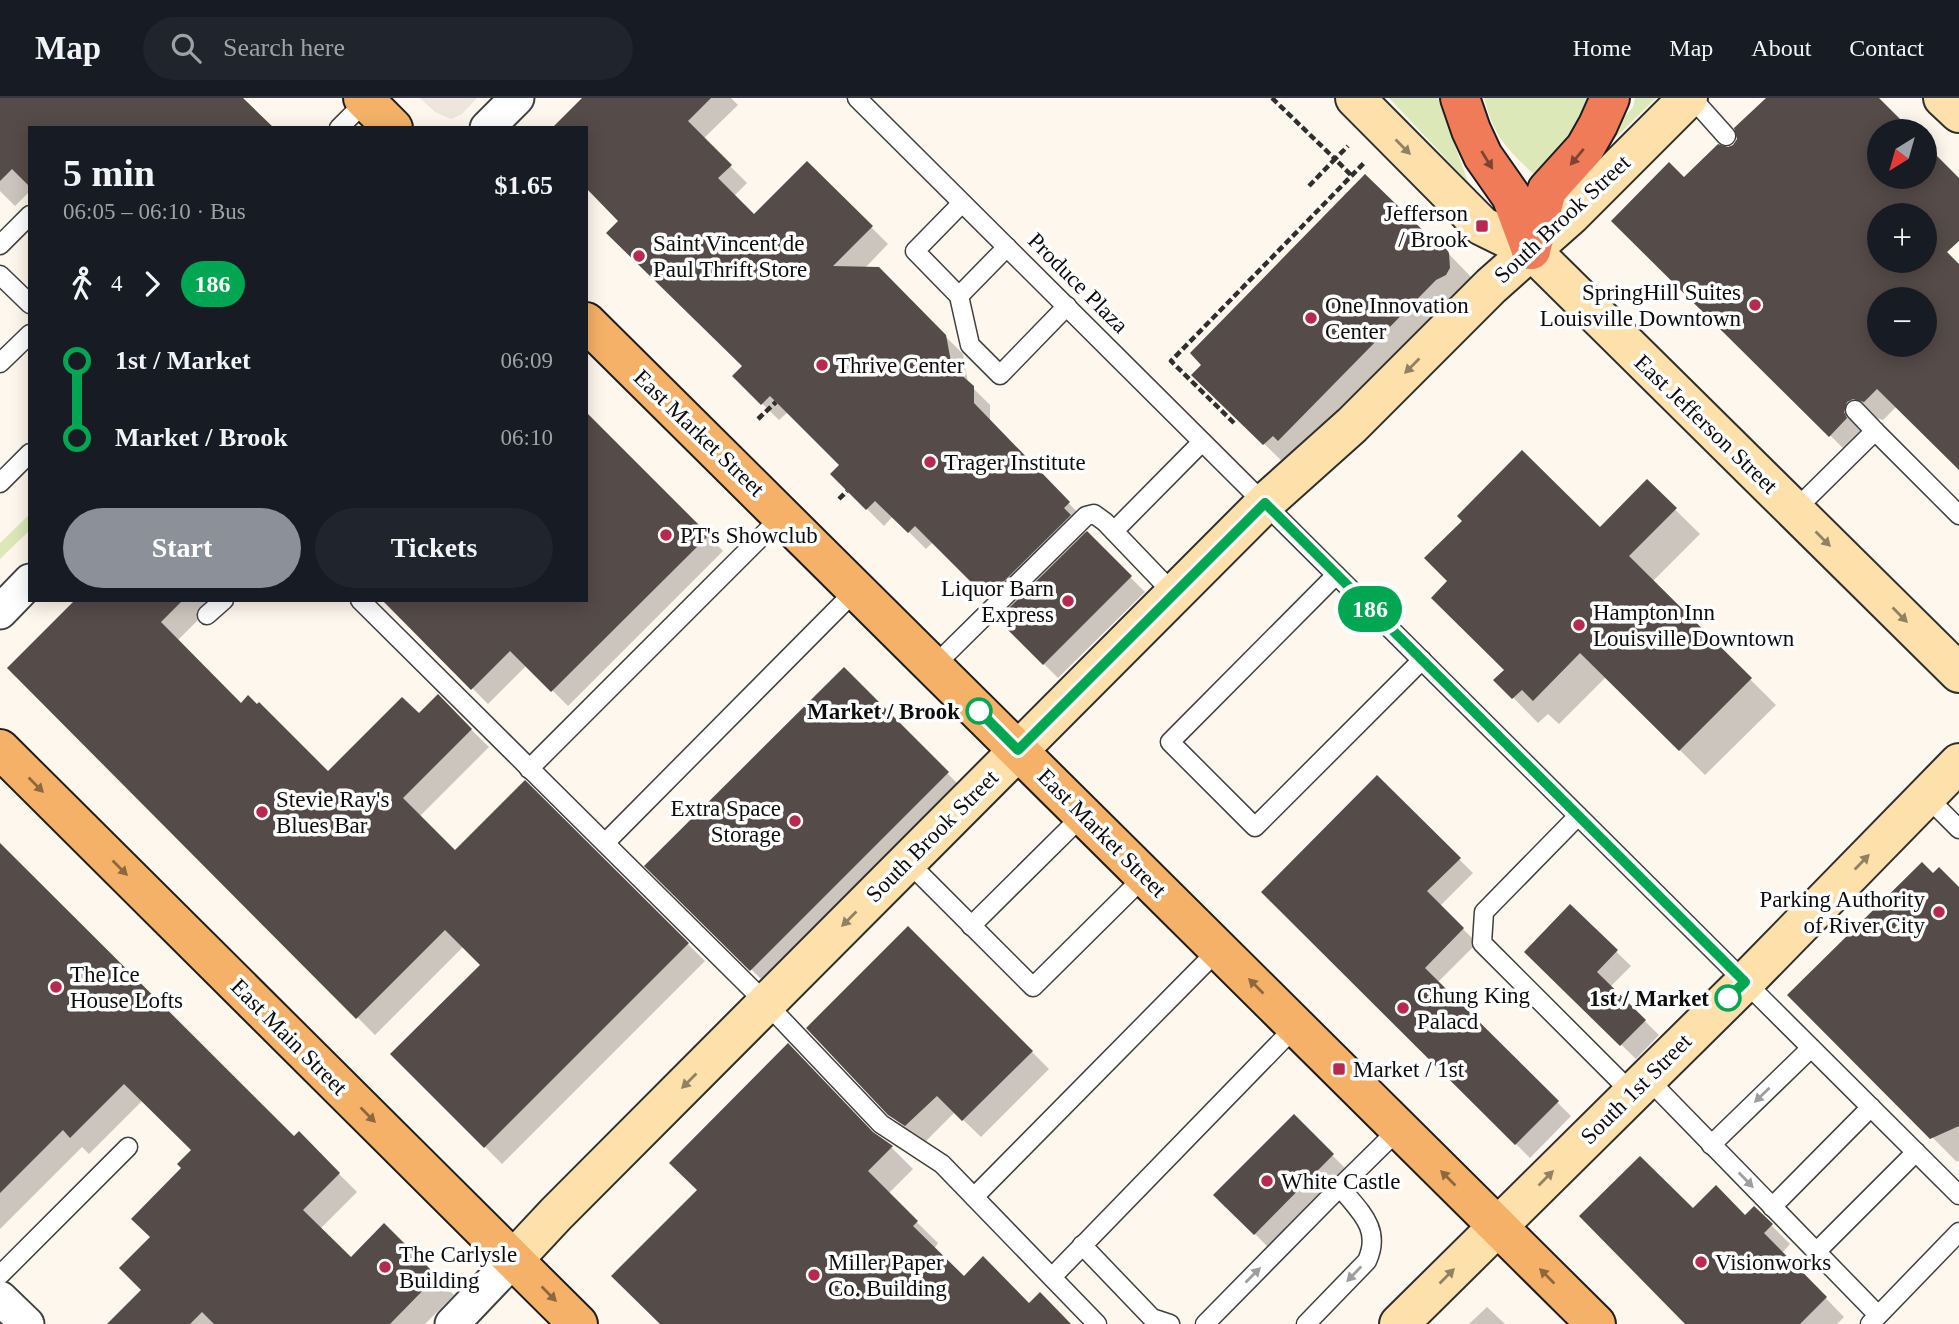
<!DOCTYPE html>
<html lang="en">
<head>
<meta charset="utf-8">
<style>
  body { margin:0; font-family:"Times New Roman",serif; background:#20242c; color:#f1f3f6; height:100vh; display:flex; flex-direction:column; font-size:26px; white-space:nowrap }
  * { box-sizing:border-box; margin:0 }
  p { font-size:23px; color:#9ea1a6 }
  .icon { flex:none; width:38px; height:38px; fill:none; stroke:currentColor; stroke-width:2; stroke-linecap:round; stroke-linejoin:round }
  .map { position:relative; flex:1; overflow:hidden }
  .drawer { position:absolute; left:28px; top:28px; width:560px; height:476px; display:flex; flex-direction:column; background:#171b24; border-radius:0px; box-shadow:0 4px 18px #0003 }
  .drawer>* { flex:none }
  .badge { padding:0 14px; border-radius:23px; font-size:24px; line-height:46px }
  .needle { width:46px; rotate:217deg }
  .controls { position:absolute; left:1867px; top:21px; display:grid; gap:14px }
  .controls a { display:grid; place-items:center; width:70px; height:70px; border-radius:50%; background:#171b24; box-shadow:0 4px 18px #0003; font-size:35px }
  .map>.badge { position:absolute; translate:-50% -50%; box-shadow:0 0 0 4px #fff }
  .legs { display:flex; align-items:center; gap:10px; height:77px; padding:0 35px; font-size:23px }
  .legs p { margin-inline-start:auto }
  .head { display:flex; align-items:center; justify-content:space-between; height:119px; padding:0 35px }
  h1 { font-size:38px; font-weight:600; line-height:52px }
  .button { display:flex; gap:14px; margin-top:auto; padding:14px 35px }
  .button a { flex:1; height:80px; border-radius:42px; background:#8c9099; color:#fff; font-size:28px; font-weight:600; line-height:80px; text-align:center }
  .button a+a { background:#20242c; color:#f1f3f6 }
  ul { padding:0 35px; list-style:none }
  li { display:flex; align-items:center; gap:24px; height:77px; font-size:26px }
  li i { display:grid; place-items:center; width:10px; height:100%; margin:0 9px; background:currentColor }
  li i::after { content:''; width:18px; height:18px; margin:-9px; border:5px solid; border-radius:50%; background:#171b24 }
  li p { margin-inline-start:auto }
  li:first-child i { background:linear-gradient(#0000 50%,currentColor 0) }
  li:last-child i { background:linear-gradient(currentColor 50%,#0000 0) }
  header { display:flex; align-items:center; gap:42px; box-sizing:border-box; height:98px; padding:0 35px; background:#171b24; border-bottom:2px solid #363941 }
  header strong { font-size:33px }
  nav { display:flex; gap:38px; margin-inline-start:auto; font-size:24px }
  .search { width:490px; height:63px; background:#20242c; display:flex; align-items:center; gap:18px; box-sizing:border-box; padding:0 24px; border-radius:38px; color:#9ea1a6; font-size:26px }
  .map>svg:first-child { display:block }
  .green { fill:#dce8b8 }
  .plaza { fill:#eee5dd }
  .shadow { fill:#0003; fill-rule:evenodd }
  .building { fill:#554b49; fill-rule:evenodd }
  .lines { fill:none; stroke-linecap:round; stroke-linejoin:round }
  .lane-casing { stroke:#404040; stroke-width:21 }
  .street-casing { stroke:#404040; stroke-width:37 }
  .secondary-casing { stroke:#2f2f2f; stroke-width:42 }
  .primary-casing { stroke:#1e1e1e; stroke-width:42 }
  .highway-casing { stroke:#1e1e1e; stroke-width:42 }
  .path { stroke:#2f2f2f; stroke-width:4.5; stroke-dasharray:7 3.5; stroke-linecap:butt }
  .lane { stroke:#fff; stroke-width:18 }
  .street { stroke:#fff; stroke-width:33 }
  .secondary { stroke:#fde0aa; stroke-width:38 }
  .primary { stroke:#f5b167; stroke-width:38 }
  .highway { stroke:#f07b59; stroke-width:38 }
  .oneway { fill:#918163 }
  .oneway2 { fill:#7e4433 }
  .oneway3 { fill:#8d673e }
  .oneway4 { fill:#9e9e9e }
  .line-1-casing { stroke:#fff; stroke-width:16 }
  .line-1 { stroke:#00a651; stroke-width:10 }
  .poi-dot { fill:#b82951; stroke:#fff; stroke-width:2.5 }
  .stop-1-dot { fill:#fff; stroke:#00a651; stroke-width:3.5 }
  .labels { text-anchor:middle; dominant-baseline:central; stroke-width:7; stroke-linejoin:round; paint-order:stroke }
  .poi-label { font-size:23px; fill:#0d0d0d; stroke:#fff; text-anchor:start }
  .street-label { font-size:23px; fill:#0d0d0d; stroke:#fff }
  .stop-label { font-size:23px; font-weight:bold; fill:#0d0d0d; stroke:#fff; text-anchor:end }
</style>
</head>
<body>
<header>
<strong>Map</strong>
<div class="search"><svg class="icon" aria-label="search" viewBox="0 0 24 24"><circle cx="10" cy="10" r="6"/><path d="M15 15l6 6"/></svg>Search here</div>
<nav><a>Home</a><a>Map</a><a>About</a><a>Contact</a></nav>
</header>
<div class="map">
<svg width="1959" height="1226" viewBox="0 0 1959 1226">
  <rect width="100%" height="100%" fill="#fef7ed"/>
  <g class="green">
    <polygon points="1389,0 1438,0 1468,84"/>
    <path d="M 1484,0 L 1590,0 L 1582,19 L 1548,75 L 1535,77 C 1506,51 1494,38 1484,0 Z"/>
    <polygon points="1635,0 1656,0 1603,52 1599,48 1633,9"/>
    <polygon points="30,416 30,432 0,461 0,445"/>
  </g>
  <polygon class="plaza" points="420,0 477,0 462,16 451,21 435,14"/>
  <g class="shadow">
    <polygon points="0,0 241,0 30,30 30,93 15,108 0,93"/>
    <polygon points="584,0 731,0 738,7 703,41 747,85 734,98 754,118 807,65 888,146 864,171 878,171 963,256 968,285 990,307 990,324 1085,422 1079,428 1145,494 1058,580 1006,528 1012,523 933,444 926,451 893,418 884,428 832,376 841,367 788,314 779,322 751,295 744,268 621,123 589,91 586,94"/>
    <path d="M 1771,0 L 1876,0 L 1910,33 L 1880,33 L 1869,80 L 1907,117 L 1880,117 L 1880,163 L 1925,163 L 1925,135 L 1959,168 L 1959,369 L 1897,308 L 1883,322 L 1873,319 L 1865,323 L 1862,334 L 1849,356 L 1613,123 L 1684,81 L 1734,48 ZM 1880,201 L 1925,201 L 1925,247 L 1880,247 Z"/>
    <polygon points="1444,151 1475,183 1291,372 1194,277"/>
    <polygon points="590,320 723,453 568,608 527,567 488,606 385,502 586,502"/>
    <polygon points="1647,384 1700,436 1652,484 1776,607 1705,677 1606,579 1559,626 1548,616 1538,625 1496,582 1506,572 1600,432"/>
    <polygon points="77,502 218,502 177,543 241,607 328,675 419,618 438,599 489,649 419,719 455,754 525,684 705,863 502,1066 393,956 483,867 464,848 375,937 9,570"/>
    <polygon points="844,572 966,694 770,890 647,768"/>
    <polygon points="1377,680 1473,775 1440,808 1477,845 1437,885 1571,1018 1530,1060 1263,794"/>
    <polygon points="0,747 294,1040 299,1036 357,1094 320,1131 351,1161 384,1128 454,1197 425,1226 110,1226 143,1192 152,1139 194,1052 143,1002 89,1056 82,1049 0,1131"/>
    <polygon points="1933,777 1959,792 1959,1062 1957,1064 1790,897"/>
    <polygon points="1570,809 1631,868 1610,889 1659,937 1636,961 1526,854"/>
    <polygon points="908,830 1049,971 981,1039 955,1014 924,1045 908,1034 890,1016"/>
    <polygon points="1294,1019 1347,1072 1269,1150 1216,1097"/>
    <polygon points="875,1038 892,1050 913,1071 888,1096 938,1145 934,1151 964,1181 1029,1207 1069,1226 662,1226"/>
    <polygon points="1754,1110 1790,1146 1782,1155 1844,1219 1837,1226 1688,1226 1745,1119"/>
    <polygon points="1487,1209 1505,1226 1469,1226"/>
  </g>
  <g class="building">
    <polygon points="0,0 243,0 274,30 30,30 30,89 12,71 0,83"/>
    <polygon points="582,0 711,0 688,23 732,67 718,80 754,116 807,63 873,128 833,168 879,169 946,237 952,269 974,288 974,305 1070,404 1064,410 1071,417 987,500 915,428 908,435 875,403 866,412 830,376 839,367 770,298 761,307 732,278 742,268 606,135 618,123 586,90 586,30 552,30"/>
    <path d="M 1766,0 L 1879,0 L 1912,33 L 1880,33 L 1880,79 L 1925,79 L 1925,46 L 1959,80 L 1959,143 L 1947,154 L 1959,166 L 1959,372 L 1877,291 L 1864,304 L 1853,301 L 1847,304 L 1844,314 L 1847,320 L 1829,339 L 1611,123 L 1669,64 L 1684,79 L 1718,46 L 1728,49 L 1733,47 L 1737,41 L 1734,30 ZM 1880,117 L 1925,117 L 1925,163 L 1880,163 ZM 1880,201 L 1925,201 L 1925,247 L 1880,247 Z"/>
    <polygon points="1365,76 1435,144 1445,149 1449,155 1450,170 1446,177 1436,182 1278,343 1273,338 1263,347 1191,277 1201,267 1190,255"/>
    <polygon points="586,314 709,437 551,594 510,553 471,592 382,502 586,502"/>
    <polygon points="1522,352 1600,429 1647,381 1677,410 1629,458 1752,580 1679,653 1580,555 1533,603 1522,592 1512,601 1493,582 1504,572 1431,500 1447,483 1424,460 1462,423 1457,418"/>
    <polygon points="1087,433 1132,478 1043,567 1004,528 1009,523 1003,516"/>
    <polygon points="75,502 183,502 161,524 241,605 248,597 257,606 259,604 328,673 402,599 419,615 438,596 472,631 403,700 455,752 525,682 689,845 484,1050 390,956 480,867 445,832 356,921 7,570"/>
    <polygon points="844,569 949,674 750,873 644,768"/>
    <polygon points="1377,677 1461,760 1427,793 1464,830 1425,870 1559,1003 1515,1047 1261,794"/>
    <polygon points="0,745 294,1038 299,1033 340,1075 303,1112 351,1159 384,1125 437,1178 390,1226 214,1226 202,1214 190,1226 107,1226 141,1192 119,1170 150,1139 131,1121 181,1070 177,1066 191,1052 124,986 70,1040 63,1032 0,1095"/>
    <polygon points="1922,764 1933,775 1939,769 1959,789 1959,1028 1930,1041 1787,897"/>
    <polygon points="1570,806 1618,852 1597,874 1646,922 1620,948 1524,854"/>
    <polygon points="908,828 1033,953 962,1023 937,998 905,1028 888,1017 806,930"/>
    <polygon points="788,945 873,1034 893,1048 868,1073 918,1123 913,1128 964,1178 983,1158 1029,1205 1040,1194 1071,1226 660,1226 611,1178 697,1092 669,1065"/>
    <polygon points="1294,1016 1334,1056 1254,1137 1213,1097"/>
    <polygon points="1640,1058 1693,1110 1716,1087 1745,1117 1754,1108 1773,1126 1764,1135 1827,1199 1800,1226 1685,1226 1579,1118"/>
  </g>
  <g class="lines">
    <g class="lane-casing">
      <g id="lane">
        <polyline points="857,0 1959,1097"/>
        <polyline points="1692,0 1726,38"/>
        <polyline points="339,30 366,3"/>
        <polyline points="0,147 30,117"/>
        <polyline points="1007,149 959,198 970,247 1000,277 1067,208"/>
        <polyline points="0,177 30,206"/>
        <polyline points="959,198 915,153 962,105"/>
        <polyline points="0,265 30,236"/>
        <polyline points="1855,312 1875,333"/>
        <polyline points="0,385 30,355"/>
        <polyline points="1795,412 1875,333 1959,417"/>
        <polyline points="1114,433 1202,344"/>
        <polyline points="1336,477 1170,644 1255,729 1422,562"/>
        <polyline points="360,502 766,905 881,1026 942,1066 1097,1226"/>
        <polyline points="207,517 224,502"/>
        <polyline points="934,568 1086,418 1094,416 1105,424 1174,496"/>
        <polyline points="529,671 783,417"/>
        <polyline points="1926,698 1959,731"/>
        <polyline points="1578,718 1484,814 1482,845 1632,995"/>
        <polyline points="605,745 857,491"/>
        <polyline points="907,763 1033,889 1145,778"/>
        <polyline points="971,828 1083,717"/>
        <polyline points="1647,980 1878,1217"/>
        <polyline points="1711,1047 1811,950"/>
        <polyline points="1340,1089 1399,1031"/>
        <polyline points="974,1099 1219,851"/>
        <polyline points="1772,1109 1871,1009"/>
        <polyline points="1082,1147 1152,1220 1170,1226"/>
        <polyline points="1816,1154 1916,1054"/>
        <polyline points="0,1177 128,1049"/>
        <polyline points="1052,1179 1296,928"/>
        <path d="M 1205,1226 L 1340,1089 C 1359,1113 1382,1130 1367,1163 L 1306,1226"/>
        <polyline points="1870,1226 1959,1134"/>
      </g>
    </g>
    <g class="street-casing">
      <g id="street">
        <polyline points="487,30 517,0"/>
        <polyline points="0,514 30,483"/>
        <polyline points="0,1200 27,1226"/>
        <polyline points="452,1226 514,1161"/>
      </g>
    </g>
    <g class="secondary-casing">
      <g id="secondary">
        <polyline points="1355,0 1482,128 1531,152 1959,575"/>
        <polyline points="1943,0 1959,15"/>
        <polyline points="514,1161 556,1116 1265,405 1352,327 1491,188 1571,117 1688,0"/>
        <polyline points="1399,1226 1745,884 1959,665"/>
      </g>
    </g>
    <g class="primary-casing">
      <g id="primary">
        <polyline points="363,0 393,30"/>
        <polyline points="586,224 1596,1226"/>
        <polyline points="0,651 578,1226"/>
      </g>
    </g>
    <g class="highway-casing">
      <g id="highway">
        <polyline points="1460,0 1471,32 1483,58 1511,98 1531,152"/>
        <polyline points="1531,152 1547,92 1585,50 1598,27 1610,0"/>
      </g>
    </g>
    <g class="path">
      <polyline points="1272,0 1335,61 1348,48"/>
      <polyline points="1309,88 1335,61 1352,78"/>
      <polyline points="758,321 776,304"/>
      <polyline points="1234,325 1171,263 1364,65"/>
      <polyline points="839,401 847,393"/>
    </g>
    <use href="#lane" class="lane"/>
    <use href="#street" class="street"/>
    <use href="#secondary" class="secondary"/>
    <use href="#primary" class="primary"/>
    <use href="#highway" class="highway"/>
  </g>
  <defs><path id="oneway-solid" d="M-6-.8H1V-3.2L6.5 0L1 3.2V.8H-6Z" transform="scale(1.75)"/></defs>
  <g class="oneway">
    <use href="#oneway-solid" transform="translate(1403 49) rotate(45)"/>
    <use href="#oneway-solid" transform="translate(1412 268) rotate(135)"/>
    <use href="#oneway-solid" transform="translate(1823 441) rotate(45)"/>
    <use href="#oneway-solid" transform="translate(1900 517) rotate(45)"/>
    <use href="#oneway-solid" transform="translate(1862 764) rotate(-46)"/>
    <use href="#oneway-solid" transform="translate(849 821) rotate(135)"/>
    <use href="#oneway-solid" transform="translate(689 983) rotate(135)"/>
    <use href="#oneway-solid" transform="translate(1546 1080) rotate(-45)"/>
    <use href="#oneway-solid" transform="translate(1447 1178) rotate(-45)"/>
  </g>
  <g class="oneway2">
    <use href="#oneway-solid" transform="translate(1577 59) rotate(130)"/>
    <use href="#oneway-solid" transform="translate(1487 62) rotate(58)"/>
  </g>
  <g class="oneway3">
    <use href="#oneway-solid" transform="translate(36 687) rotate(45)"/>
    <use href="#oneway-solid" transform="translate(120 770) rotate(45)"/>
    <use href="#oneway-solid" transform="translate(1256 888) rotate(-135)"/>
    <use href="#oneway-solid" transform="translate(368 1017) rotate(45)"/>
    <use href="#oneway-solid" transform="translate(1448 1080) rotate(-135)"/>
    <use href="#oneway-solid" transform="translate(1547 1178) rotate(-135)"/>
    <use href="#oneway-solid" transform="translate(549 1196) rotate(45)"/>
  </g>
  <g class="oneway4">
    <use href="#oneway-solid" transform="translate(1762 997) rotate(136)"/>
    <use href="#oneway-solid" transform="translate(1746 1082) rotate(46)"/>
    <use href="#oneway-solid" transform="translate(1354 1176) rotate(134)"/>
    <use href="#oneway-solid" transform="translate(1253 1177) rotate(-45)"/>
  </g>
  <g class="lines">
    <g class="line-1-casing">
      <polyline id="line-1" points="979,613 1018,652 1265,405 1745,884 1728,900"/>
    </g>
    <use href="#line-1" class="line-1"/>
  </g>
  <g class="poi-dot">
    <rect x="1475" y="121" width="14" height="14" rx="3.5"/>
    <circle cx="639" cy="158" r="7"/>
    <circle cx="1755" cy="207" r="7"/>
    <circle cx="1311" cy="220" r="7"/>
    <circle cx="822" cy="267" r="7"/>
    <circle cx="930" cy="364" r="7"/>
    <circle cx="666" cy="437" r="7"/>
    <circle cx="1068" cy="503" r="7"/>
    <circle cx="1579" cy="527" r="7"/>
    <circle cx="262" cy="714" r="7"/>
    <circle cx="795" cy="723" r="7"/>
    <circle cx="1939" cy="814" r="7"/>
    <circle cx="56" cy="889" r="7"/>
    <circle cx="1403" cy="910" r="7"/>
    <rect x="1332" y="964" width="14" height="14" rx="3.5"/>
    <circle cx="1267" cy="1083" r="7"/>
    <circle cx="1701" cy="1164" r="7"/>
    <circle cx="385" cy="1169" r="7"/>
    <circle cx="814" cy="1177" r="7"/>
  </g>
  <g class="stop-1-dot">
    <circle cx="979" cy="613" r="12"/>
    <circle cx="1728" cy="900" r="12"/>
  </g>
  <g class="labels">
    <g class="poi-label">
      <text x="1468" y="115" text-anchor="end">Jefferson<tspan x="1468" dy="26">/ Brook</tspan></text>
      <text x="653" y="145">Saint Vincent de<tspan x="653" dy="26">Paul Thrift Store</tspan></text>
      <text x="1741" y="194" text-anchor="end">SpringHill Suites<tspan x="1741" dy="26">Louisville Downtown</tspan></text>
      <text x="1325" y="207">One Innovation<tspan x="1325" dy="26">Center</tspan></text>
      <text x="836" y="267">Thrive Center</text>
      <text x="944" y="364">Trager Institute</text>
      <text x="680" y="437">PT's Showclub</text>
      <text x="1054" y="490" text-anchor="end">Liquor Barn<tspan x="1054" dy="26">Express</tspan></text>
      <text x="1593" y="514">Hampton Inn<tspan x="1593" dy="26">Louisville Downtown</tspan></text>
      <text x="276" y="701">Stevie Ray's<tspan x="276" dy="26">Blues Bar</tspan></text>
      <text x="781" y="710" text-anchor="end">Extra Space<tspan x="781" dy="26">Storage</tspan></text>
      <text x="1925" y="801" text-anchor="end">Parking Authority<tspan x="1925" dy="26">of River City</tspan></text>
      <text x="70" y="876">The Ice<tspan x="70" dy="26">House Lofts</tspan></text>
      <text x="1417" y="897">Chung King<tspan x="1417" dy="26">Palacd</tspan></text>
      <text x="1353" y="971">Market / 1st</text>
      <text x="1281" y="1083">White Castle</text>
      <text x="399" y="1156">The Carlysle<tspan x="399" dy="26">Building</tspan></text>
      <text x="828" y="1164">Miller Paper<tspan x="828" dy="26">Co. Building</tspan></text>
      <text x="1715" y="1164">Visionworks</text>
    </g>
    <g class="street-label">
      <text transform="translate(1562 121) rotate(-43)">South Brook Street</text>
      <text transform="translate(1078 185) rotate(45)">Produce Plaza</text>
      <text transform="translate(1706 326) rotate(44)">East Jefferson Street</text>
      <text transform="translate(699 335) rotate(44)">East Market Street</text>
      <text transform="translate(1102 735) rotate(45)">East Market Street</text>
      <text transform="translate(932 738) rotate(-45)">South Brook Street</text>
      <text transform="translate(289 939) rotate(45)">East Main Street</text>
      <text transform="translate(1636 991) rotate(-45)">South 1st Street</text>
    </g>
    <g class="stop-label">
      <text x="960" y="613">Market / Brook</text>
      <text x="1709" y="900">1st / Market</text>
    </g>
  </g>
</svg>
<div class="controls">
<a><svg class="needle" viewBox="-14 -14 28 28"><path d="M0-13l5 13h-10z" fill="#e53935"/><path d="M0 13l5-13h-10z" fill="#9ea1a6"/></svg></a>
<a>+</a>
<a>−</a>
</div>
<b class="badge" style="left:1370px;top:511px;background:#00a651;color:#fff">186</b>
<section class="drawer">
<div class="head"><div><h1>5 min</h1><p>06:05 – 06:10 · Bus</p></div><b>$1.65</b></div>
<div class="legs"><svg class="icon" aria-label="walk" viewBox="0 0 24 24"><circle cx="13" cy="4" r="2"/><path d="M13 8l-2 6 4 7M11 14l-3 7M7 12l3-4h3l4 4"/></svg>4<svg class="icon" aria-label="forward" viewBox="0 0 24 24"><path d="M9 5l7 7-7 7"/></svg><b class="badge" style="background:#00a651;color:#fff">186</b></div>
<ul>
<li><i style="color:#00a651"></i><b>1st / Market</b><p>06:09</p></li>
<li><i style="color:#00a651"></i><b>Market / Brook</b><p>06:10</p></li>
</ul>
<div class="button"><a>Start</a><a>Tickets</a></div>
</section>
</div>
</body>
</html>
